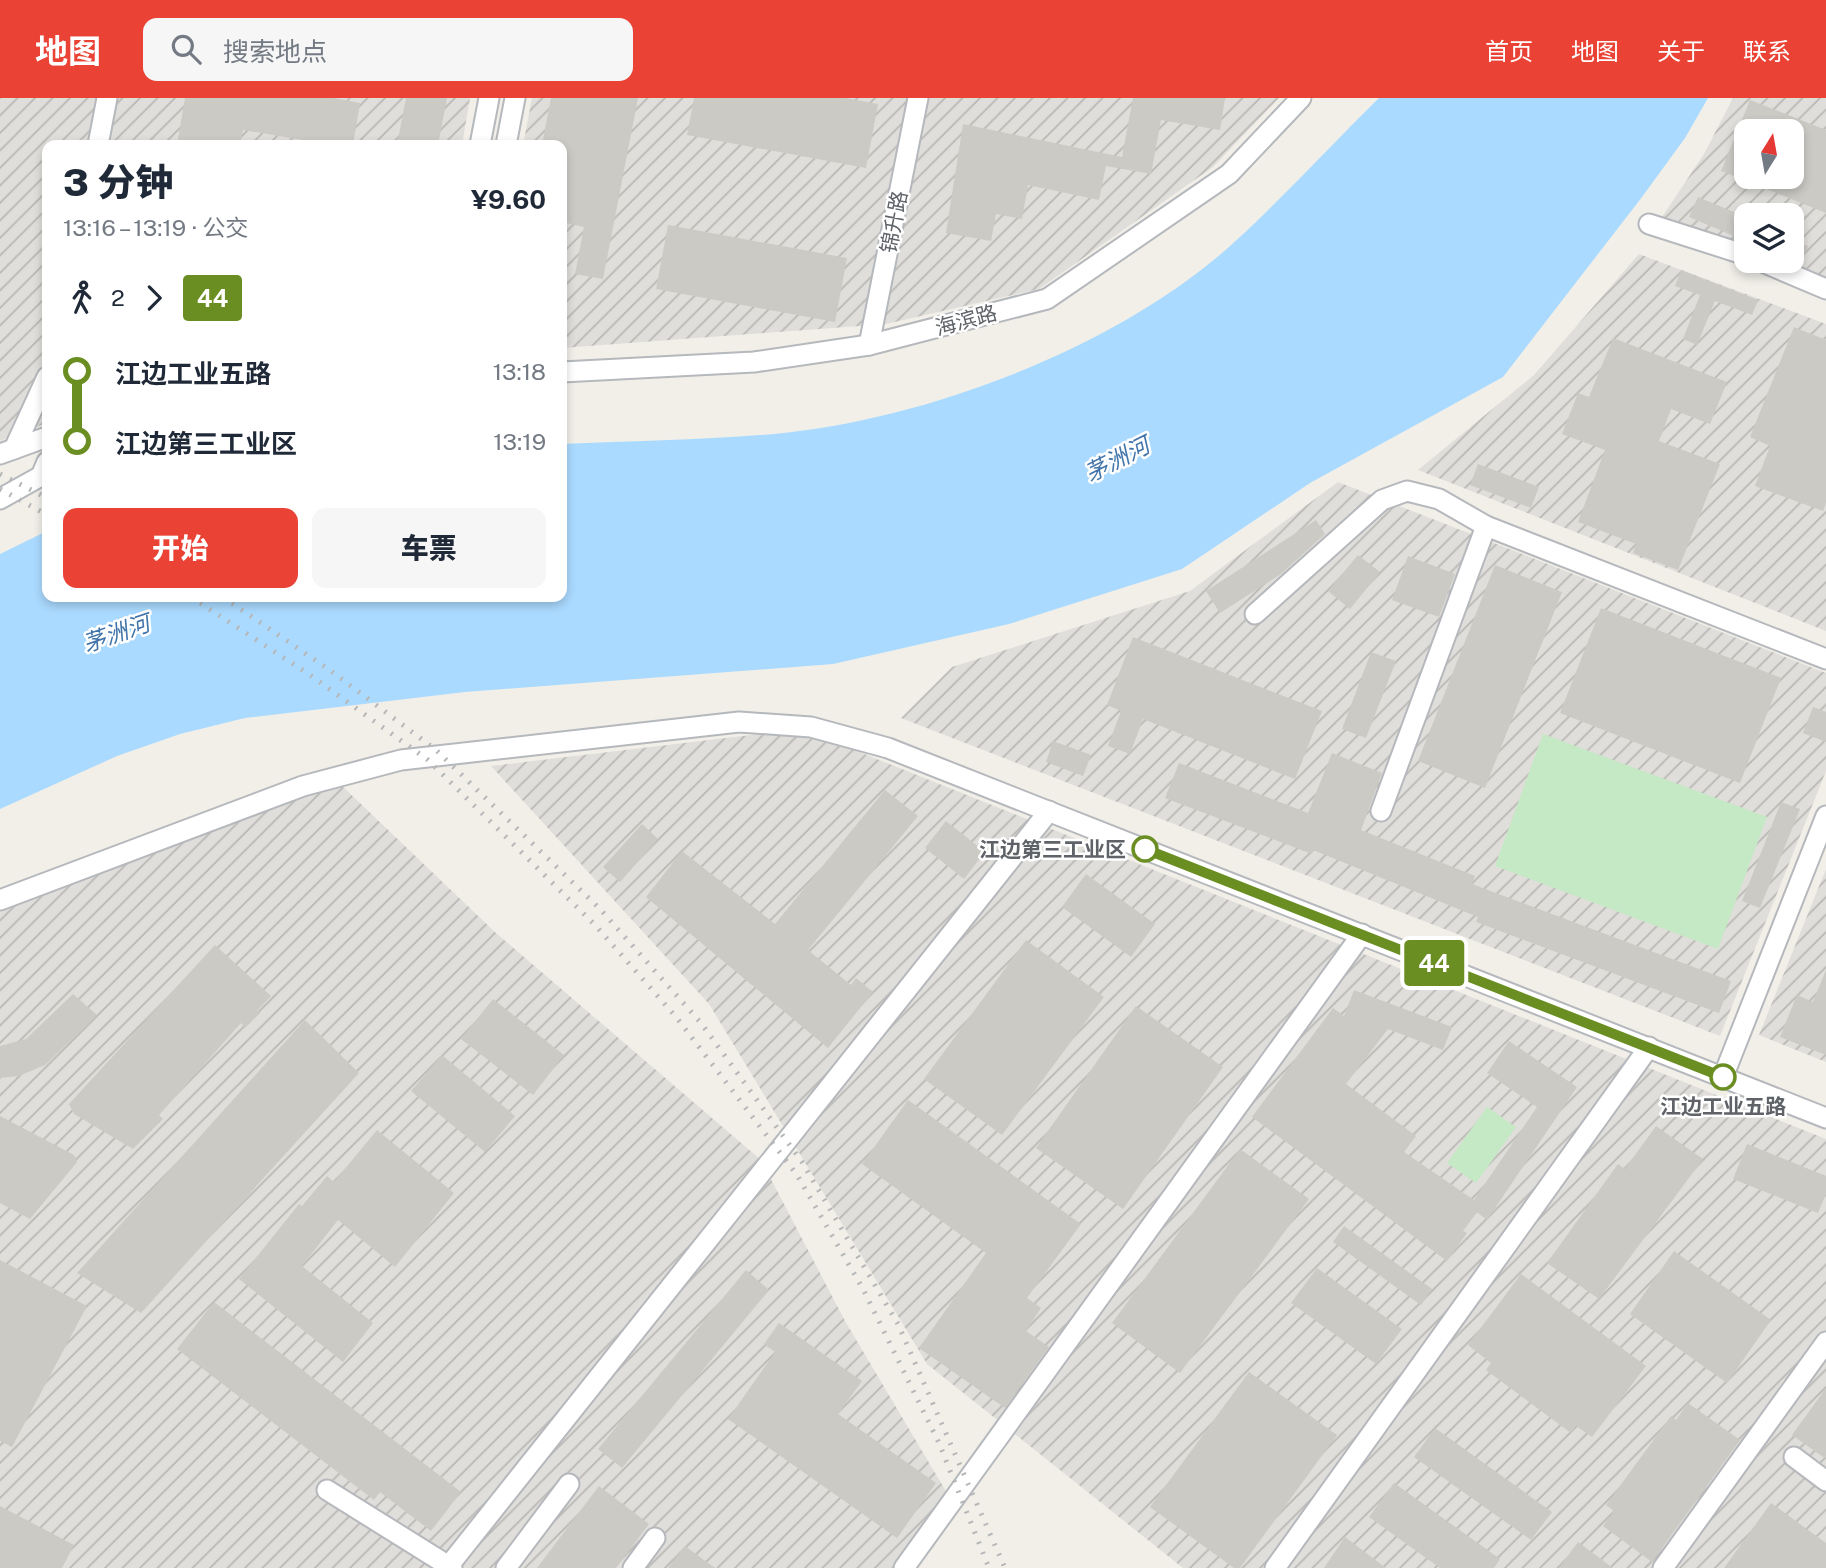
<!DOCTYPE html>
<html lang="zh">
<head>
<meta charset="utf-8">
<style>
  body { margin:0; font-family:"Public Sans","Noto Sans SC",sans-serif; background:#f6f6f7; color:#1f2937; height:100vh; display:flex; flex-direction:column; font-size:26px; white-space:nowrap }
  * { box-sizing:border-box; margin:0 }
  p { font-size:23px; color:#747a83 }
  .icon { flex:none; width:38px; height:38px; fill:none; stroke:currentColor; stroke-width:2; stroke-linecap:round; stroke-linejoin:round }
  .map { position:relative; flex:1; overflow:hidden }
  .drawer { position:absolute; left:42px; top:42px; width:525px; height:462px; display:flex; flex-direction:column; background:#fff; border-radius:14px; box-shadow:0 4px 10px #0003 }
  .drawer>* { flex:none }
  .badge { padding:0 14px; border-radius:5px; font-size:24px; line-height:46px }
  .needle { width:46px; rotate:11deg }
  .tools { position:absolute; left:1734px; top:21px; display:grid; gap:14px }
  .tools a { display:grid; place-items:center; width:70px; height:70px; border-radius:14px; background:#fff; box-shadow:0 4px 10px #0003; font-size:35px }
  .map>.badge { position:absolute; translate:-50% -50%; box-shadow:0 0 0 4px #fff }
  .legs { display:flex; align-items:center; gap:10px; height:77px; padding:0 21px; font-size:23px }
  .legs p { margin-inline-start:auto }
  .overview { display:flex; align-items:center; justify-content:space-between; height:119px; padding:0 21px }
  h1 { font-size:38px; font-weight:800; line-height:52px }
  .action { display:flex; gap:14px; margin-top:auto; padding:14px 21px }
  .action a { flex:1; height:80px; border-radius:14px; background:#ea4335; color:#fff; font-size:28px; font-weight:800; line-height:80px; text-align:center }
  .action a+a { background:#f6f6f7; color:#1f2937 }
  ul { padding:0 21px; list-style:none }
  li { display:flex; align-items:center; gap:24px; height:70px; font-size:26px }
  li i { display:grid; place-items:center; width:10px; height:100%; margin:0 9px; background:currentColor }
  li i::after { content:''; width:18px; height:18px; margin:-9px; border:5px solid; border-radius:50%; background:#fff }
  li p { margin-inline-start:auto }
  li:first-child i { background:linear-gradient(#0000 50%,currentColor 0) }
  li:last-child i { background:linear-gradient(currentColor 50%,#0000 0) }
  header { display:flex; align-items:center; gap:42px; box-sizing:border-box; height:98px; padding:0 35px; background:#ea4335; color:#fff }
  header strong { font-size:33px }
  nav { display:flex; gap:38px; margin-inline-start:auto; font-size:24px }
  .search { width:490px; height:63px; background:#f6f6f7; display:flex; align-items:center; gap:18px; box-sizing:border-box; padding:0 24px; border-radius:14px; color:#747a83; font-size:26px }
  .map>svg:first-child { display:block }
  .industrial { fill:url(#industrial-furrows); fill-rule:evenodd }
  .green { fill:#c5e8c5 }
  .water { fill:#aadaff }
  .building { fill:#cccac5; fill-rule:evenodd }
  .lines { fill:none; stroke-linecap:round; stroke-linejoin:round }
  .minor-casing { stroke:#b5b8bc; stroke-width:23 }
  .minor { stroke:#fff; stroke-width:19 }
  .rail { stroke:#b6b7b8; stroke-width:5; stroke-dasharray:2 9; stroke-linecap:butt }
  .line-1-casing { stroke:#fff; stroke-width:16 }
  .line-1 { stroke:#6b8e23; stroke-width:10 }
  .stop-1-dot { fill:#fff; stroke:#6b8e23; stroke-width:3.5 }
  .labels { text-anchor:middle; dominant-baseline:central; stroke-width:5; stroke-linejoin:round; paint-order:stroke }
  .street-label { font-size:21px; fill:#5f6368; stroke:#fff }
  .stop-label { font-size:21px; font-weight:bold; fill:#5f6368; stroke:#fff; text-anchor:end }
  .water-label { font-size:23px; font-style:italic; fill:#4174aa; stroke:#fff }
</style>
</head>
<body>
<header>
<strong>地图</strong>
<div class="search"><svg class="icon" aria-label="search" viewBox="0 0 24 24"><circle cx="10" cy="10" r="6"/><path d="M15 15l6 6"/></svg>搜索地点</div>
<nav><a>首页</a><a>地图</a><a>关于</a><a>联系</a></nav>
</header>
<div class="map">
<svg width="1826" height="1470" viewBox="0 0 1826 1470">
  <defs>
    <pattern id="industrial-furrows" width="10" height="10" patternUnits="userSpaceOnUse" patternTransform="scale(1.75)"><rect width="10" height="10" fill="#e0deda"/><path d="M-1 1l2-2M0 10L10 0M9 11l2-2" fill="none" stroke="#b9b8b5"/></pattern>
  </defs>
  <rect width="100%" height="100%" fill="#f1efe8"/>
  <g class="industrial">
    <polygon points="0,0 470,0 462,47 47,47 47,325 0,343"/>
    <polygon points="532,0 1279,0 1213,69 1039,191 886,226 562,250 562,47 523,47"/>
    <path d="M 1733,0 L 1826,0 L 1826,188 L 1763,163 L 1792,163 L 1792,117 L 1746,117 L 1746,156 L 1660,122 L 1704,56 ZM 1746,33 L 1792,33 L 1792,79 L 1746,79 Z"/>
    <polygon points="1639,156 1826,226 1826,533 1418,372 1534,277"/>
    <polygon points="1338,384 1826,575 1826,673 1720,938 901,620 952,569 1190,493"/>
    <polygon points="802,631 1826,1041 1826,1470 1183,1470 927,1266 709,906 491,668"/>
    <polygon points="341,687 496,835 761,1062 845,1223 947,1395 894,1470 0,1470 0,794 186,721"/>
    <polygon points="1826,771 1826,964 1759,937"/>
  </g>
  <g class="green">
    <polygon points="1543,636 1767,719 1718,851 1495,768"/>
    <polygon points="1487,1009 1516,1029 1476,1085 1447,1065"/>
  </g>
  <path class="water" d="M 1379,0 L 1708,0 L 1685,40 L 1642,99 L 1503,279 L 1310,385 L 1182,471 L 1009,526 L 833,566 L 465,594 L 245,620 L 180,636 L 117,658 L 0,711 L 0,456 L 47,433 L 47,499 L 562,499 L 562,346 C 632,343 703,342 774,336 C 925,322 1114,251 1229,149 C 1281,102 1329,49 1379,0 Z"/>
  <g class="building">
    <polygon points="185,0 334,0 360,5 353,47 332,47 243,32 240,47 177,47"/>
    <polygon points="406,0 447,0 438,47 397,47"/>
    <polygon points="551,0 638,0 603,181 575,176 584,129 562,124 562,47 542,47"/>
    <polygon points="694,0 846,0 878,6 866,70 687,37"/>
    <polygon points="1133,0 1225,0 1220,32 1161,22 1151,76 1106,68 1099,102 1028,87 1022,121 996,116 991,143 946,135 963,26 1122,59"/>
    <path d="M 1750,2 L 1826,32 L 1826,115 L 1721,73 ZM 1746,33 L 1792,33 L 1792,79 L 1746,79 Z"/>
    <polygon points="1698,99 1746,119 1746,143 1689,119"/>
    <polygon points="668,127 847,160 835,224 656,191"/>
    <polygon points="1792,142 1808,148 1802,162 1792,158"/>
    <polygon points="1681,172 1758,202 1752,217 1715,203 1697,247 1683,241 1700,197 1675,188"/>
    <polygon points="1794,229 1826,242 1826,405 1823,413 1755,388 1770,348 1750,339"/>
    <polygon points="1613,240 1727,284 1710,326 1671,311 1659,343 1720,366 1678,472 1633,455 1636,446 1578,424 1605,352 1562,336 1578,295 1589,299"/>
    <polygon points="1478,366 1539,389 1531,410 1470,387"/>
    <polygon points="1316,422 1325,436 1281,476 1220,515 1206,493"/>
    <polygon points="1358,457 1380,474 1350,511 1328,493"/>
    <polygon points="1408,458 1455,476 1439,519 1392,502"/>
    <polygon points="1495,467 1562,494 1485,690 1418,663"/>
    <polygon points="1601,510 1781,580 1740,685 1560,615"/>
    <polygon points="1133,539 1322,613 1295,681 1143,621 1130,656 1108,648 1121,613 1107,607"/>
    <polygon points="1371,554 1396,563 1366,640 1342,631"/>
    <polygon points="1813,609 1826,614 1826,644 1803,635"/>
    <polygon points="1053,643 1091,657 1083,678 1046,664"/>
    <polygon points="1332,655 1382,675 1361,732 1475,778 1472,786 1731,883 1719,915 1476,824 1478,819 1313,752 1312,756 1165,700 1179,665 1308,715"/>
    <polygon points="885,692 918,718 808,852 851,887 856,880 873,894 828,950 646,799 682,753 775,826"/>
    <polygon points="1781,704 1800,711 1760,810 1742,803"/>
    <polygon points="946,723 985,754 964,781 925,750"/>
    <polygon points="642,726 658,741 620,784 603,769"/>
    <polygon points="1086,776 1155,826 1131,859 1062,809"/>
    <polygon points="1026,842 1104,899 1002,1037 924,981"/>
    <polygon points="215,847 271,898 257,913 260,915 245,930 241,925 159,1017 163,1021 133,1051 74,1016 69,1006"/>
    <polygon points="1826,872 1826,957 1780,939 1797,897 1813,904"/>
    <polygon points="1354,892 1452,929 1443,952 1388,931 1346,986 1416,1038 1404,1054 1474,1102 1537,1009 1487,975 1509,943 1577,989 1487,1122 1477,1114 1463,1133 1467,1135 1447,1163 1252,1019 1333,910 1344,918"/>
    <polygon points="73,896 97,917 45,967 19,978 0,980 0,948 26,941"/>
    <polygon points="493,901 564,957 533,997 461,941"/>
    <polygon points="1136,908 1223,969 1123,1111 1036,1050"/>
    <polygon points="305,922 359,975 141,1215 77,1175"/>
    <polygon points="442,957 515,1018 485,1054 411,993"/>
    <polygon points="908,1002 1081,1126 1027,1200 1041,1210 1026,1233 1049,1249 1005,1310 919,1250 986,1155 862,1066"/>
    <polygon points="0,1018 74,1057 77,1064 30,1121 0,1105"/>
    <polygon points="1656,1028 1703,1061 1599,1201 1547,1165 1618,1066 1625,1071"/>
    <polygon points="377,1032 454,1095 395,1169 338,1122 302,1168 373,1225 343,1264 239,1181 299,1106 302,1108 327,1078 334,1084"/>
    <polygon points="1747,1046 1826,1078 1826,1096 1818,1115 1733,1081"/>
    <polygon points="1240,1051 1309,1101 1180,1275 1112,1225"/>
    <polygon points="1344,1128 1432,1191 1421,1207 1333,1144"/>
    <polygon points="1674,1153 1771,1222 1727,1285 1630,1216"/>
    <polygon points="0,1162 87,1208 12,1349 0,1343"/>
    <polygon points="1317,1170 1402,1231 1376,1266 1291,1205"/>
    <polygon points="746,1172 769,1192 622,1370 598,1351"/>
    <polygon points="1521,1176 1646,1268 1592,1339 1576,1328 1571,1335 1486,1272 1491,1265 1468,1247"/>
    <polygon points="214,1204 461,1394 431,1433 380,1394 374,1402 177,1251"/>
    <polygon points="779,1225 862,1283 838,1316 936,1385 897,1440 728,1321 775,1254 764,1246"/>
    <polygon points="1249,1274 1337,1337 1240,1470 1234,1470 1150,1409"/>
    <polygon points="1826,1290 1826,1361 1792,1337"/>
    <polygon points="1688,1305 1740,1342 1652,1464 1603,1428 1614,1413 1606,1407 1671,1318 1676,1322"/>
    <polygon points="1435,1330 1552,1414 1531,1442 1414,1359"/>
    <polygon points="1394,1385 1500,1461 1494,1470 1440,1470 1369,1419"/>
    <polygon points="599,1388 649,1426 616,1470 537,1470"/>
    <polygon points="1771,1405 1826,1445 1826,1470 1724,1470"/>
    <polygon points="0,1408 74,1447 62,1470 0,1470"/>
    <polygon points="1345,1439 1386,1470 1324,1470"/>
    <polygon points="1578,1444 1613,1470 1559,1470"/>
    <polygon points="685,1448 715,1470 668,1470"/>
  </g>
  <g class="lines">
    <g class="minor-casing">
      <g id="minor">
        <polyline points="98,47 107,0"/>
        <polyline points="480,47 489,0"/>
        <polyline points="506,47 515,0"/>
        <polyline points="1649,126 1746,157"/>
        <polyline points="1760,163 1826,191"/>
        <polyline points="869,247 918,0"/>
        <polyline points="562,274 754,264 869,247 1047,201 1229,76 1301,0"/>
        <polyline points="14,351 47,279"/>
        <polyline points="0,356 47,339"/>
        <polyline points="0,401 41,378 47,364"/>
        <polyline points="1255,516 1382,402 1407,393 1439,401 1486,428"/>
        <polyline points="1381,713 1486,428 1826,561"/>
        <polyline points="0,802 303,688 401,662 739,624 811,629 888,650 1826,1020"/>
        <polyline points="1723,979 1826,718"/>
        <polyline points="1794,1359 1826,1383"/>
        <polyline points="327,1392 452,1470"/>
        <polyline points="447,1470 1049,713"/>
        <polyline points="506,1470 569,1386"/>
        <polyline points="633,1470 655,1440"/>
        <polyline points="904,1470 1362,836"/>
        <polyline points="1275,1470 1649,949"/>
        <polyline points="1663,1470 1826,1244"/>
      </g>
    </g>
    <use href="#minor" class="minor"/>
    <g class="rail">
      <polyline points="0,376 47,400"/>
      <polyline points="0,391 47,417"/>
      <polyline points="191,499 310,577 428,662 595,827 676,919 797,1077 863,1191 939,1345 989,1470"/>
      <polyline points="223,499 331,573 436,652 600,811 701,925 802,1064 898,1226 1005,1470"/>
    </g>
  </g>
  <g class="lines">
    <g class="line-1-casing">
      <polyline id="line-1" points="1145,751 1723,979"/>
    </g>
    <use href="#line-1" class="line-1"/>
  </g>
  <g class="stop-1-dot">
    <circle cx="1145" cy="751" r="12"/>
    <circle cx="1723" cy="979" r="12"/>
  </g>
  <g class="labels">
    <g class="street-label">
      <text transform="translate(894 124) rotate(-79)">锦升路</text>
      <text transform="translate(966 222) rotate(-15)">海滨路</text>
    </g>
    <g class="stop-label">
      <text x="1126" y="751">江边第三工业区</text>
      <text x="1723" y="1008" text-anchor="middle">江边工业五路</text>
    </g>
    <g class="water-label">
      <text transform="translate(1117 361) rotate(-27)">茅洲河</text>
      <text transform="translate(116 535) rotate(-19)">茅洲河</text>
    </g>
  </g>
</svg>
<div class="tools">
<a><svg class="needle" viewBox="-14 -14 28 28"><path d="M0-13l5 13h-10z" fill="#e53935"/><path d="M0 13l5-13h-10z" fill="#747a83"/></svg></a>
<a><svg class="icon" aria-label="layers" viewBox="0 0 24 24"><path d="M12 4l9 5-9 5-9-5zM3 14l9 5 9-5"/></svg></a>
</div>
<b class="badge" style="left:1434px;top:865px;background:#6b8e23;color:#fff">44</b>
<section class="drawer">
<div class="overview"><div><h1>3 分钟</h1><p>13:16 – 13:19 · 公交</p></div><b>¥9.60</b></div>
<div class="legs"><svg class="icon" aria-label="walk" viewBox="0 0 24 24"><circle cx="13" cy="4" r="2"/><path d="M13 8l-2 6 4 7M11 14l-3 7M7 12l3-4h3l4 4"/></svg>2<svg class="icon" aria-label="forward" viewBox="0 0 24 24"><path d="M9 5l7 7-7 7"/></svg><b class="badge" style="background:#6b8e23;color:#fff">44</b></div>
<ul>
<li><i style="color:#6b8e23"></i><b>江边工业五路</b><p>13:18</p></li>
<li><i style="color:#6b8e23"></i><b>江边第三工业区</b><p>13:19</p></li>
</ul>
<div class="action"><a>开始</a><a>车票</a></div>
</section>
</div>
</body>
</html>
